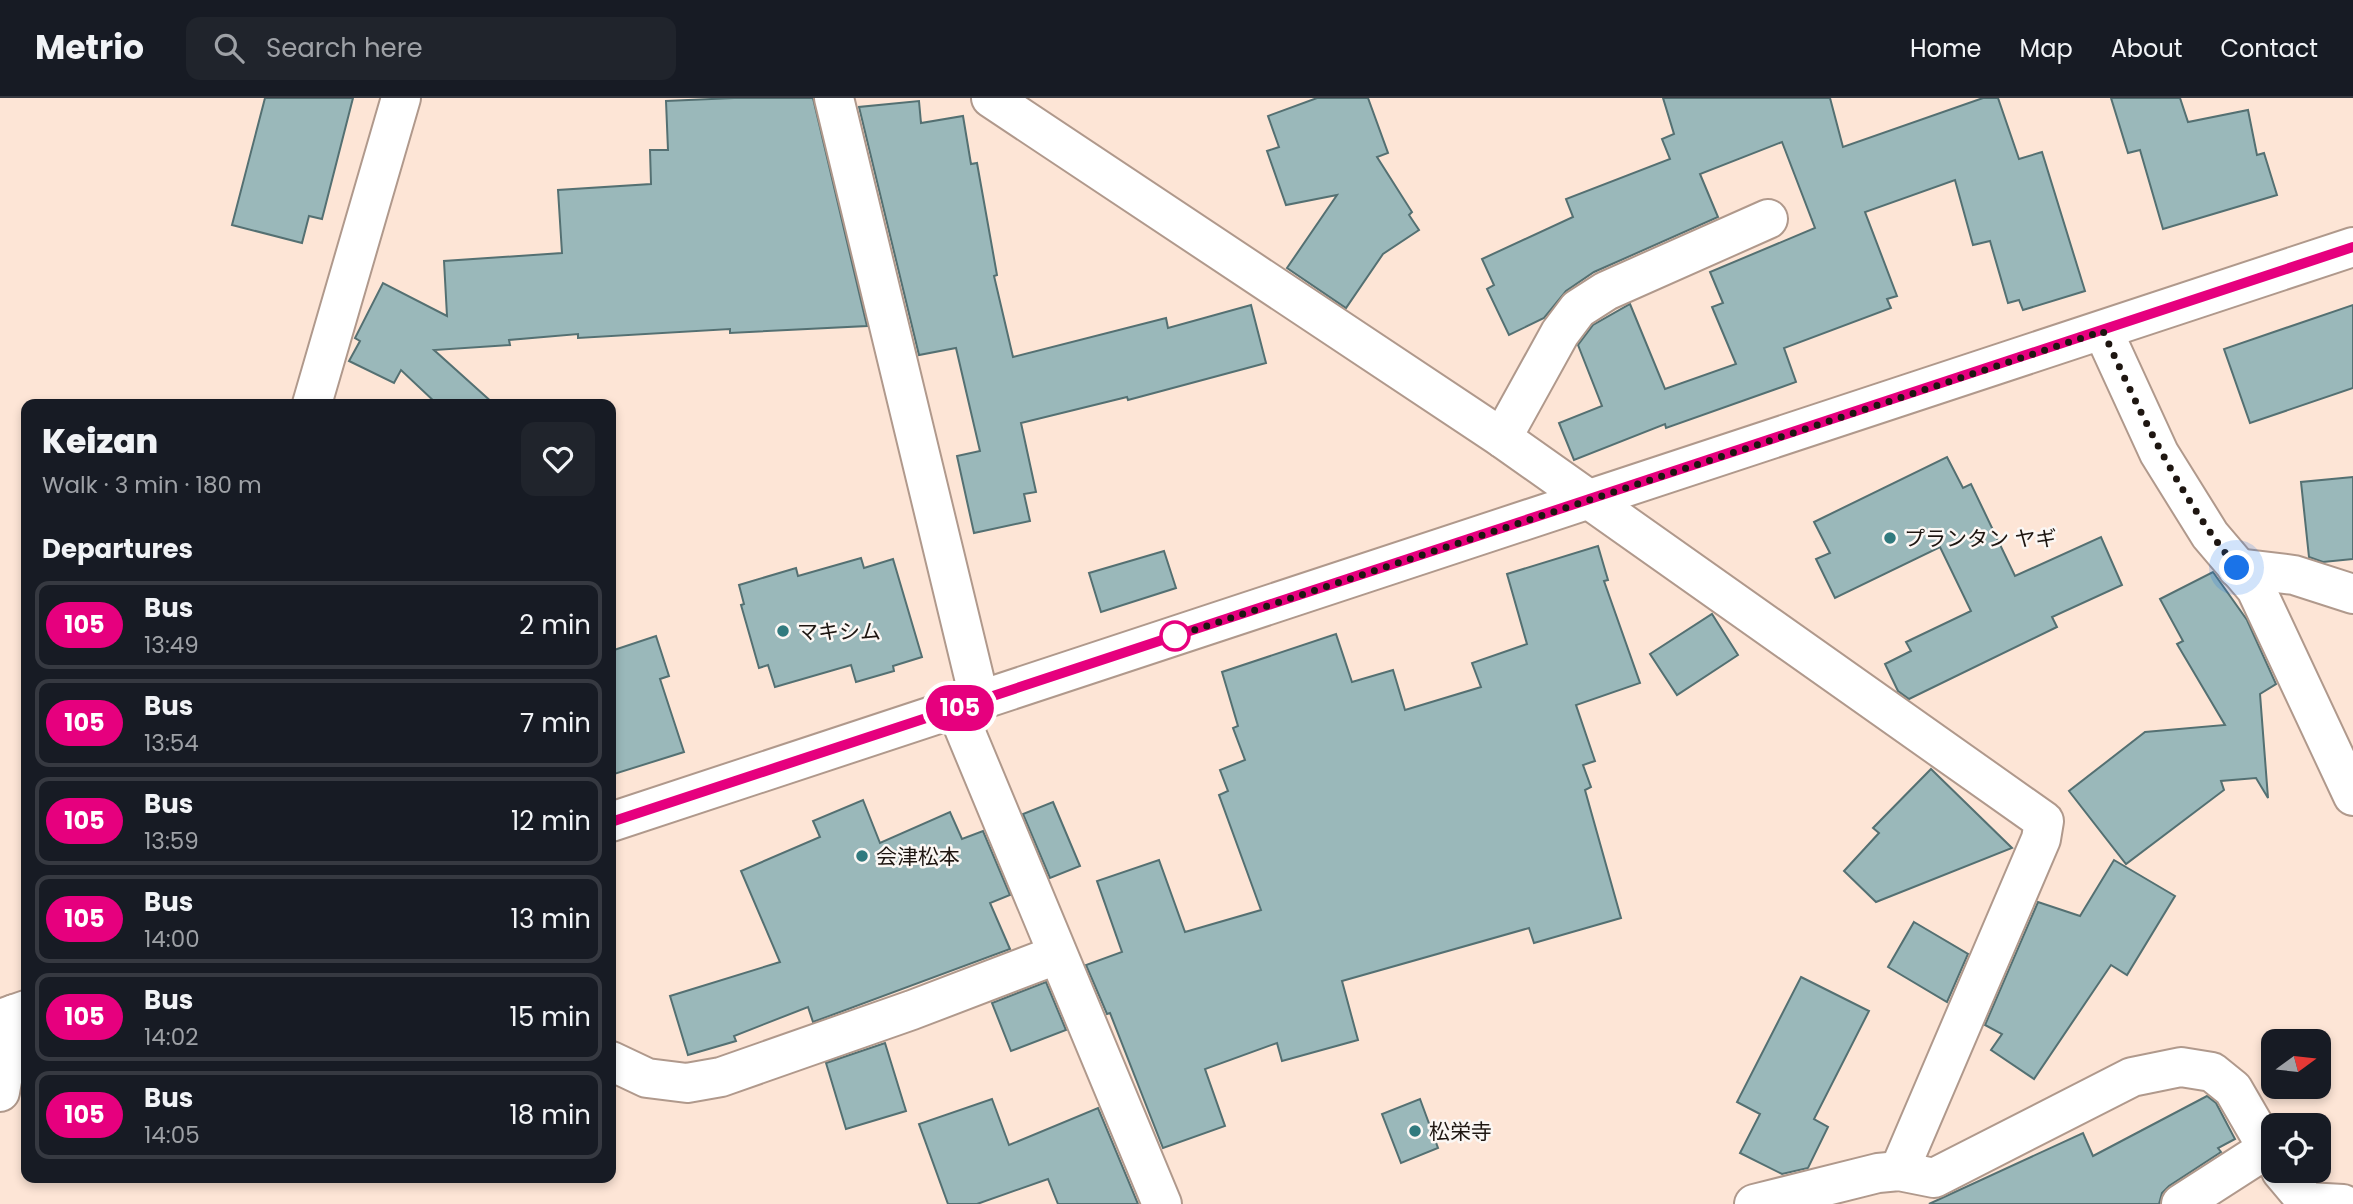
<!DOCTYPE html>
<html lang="en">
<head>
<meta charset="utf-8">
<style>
  body { margin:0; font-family:Poppins,"Noto Sans JP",sans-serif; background:#20242c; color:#f1f3f6; height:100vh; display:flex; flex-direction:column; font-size:26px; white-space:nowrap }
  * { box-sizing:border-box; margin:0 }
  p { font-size:23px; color:#9ea1a6 }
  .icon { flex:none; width:38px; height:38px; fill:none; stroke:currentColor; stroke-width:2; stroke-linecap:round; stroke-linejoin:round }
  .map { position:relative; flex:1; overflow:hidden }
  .sheet { position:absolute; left:21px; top:301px; width:595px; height:784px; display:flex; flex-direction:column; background:#171b24; border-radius:14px; box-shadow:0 4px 10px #0003 }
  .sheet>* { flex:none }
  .badge { padding:0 14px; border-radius:23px; font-size:24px; line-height:46px }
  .needle { width:46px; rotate:75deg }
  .tools { position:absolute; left:2261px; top:931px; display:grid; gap:14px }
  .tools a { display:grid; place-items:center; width:70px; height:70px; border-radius:14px; background:#171b24; box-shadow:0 4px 10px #0003; font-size:35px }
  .you { position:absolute; width:35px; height:35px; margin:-18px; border:5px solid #fff; border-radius:50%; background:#1a73e8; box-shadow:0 0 0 10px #1a73e833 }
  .map>.badge { position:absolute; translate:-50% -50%; box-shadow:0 0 0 4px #fff }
  h2 { padding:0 21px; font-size:26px; line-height:63px }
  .round { display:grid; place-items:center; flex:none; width:74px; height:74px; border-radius:14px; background:#20242c }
  .summary { display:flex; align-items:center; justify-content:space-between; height:119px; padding:0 21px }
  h1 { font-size:33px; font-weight:800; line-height:52px }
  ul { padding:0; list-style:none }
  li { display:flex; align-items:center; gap:21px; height:88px; margin:0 14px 10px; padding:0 7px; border:4px solid #363941; border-radius:14px }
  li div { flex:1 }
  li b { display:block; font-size:26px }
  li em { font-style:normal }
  li .badge { min-width:77px; font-weight:700; text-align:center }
  header { display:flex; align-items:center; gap:42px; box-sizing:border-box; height:98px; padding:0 35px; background:#171b24; border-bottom:2px solid #363941 }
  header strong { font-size:33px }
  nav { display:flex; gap:38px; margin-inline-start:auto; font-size:24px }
  .search { width:490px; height:63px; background:#20242c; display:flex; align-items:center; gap:18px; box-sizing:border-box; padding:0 24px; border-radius:14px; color:#9ea1a6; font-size:26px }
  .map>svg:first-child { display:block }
  .building { fill:#9ab8ba; stroke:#547072; stroke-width:2 }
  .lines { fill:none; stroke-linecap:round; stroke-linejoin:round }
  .minor-casing { stroke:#b0998c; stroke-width:42 }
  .tertiary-casing { stroke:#b0998c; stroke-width:42 }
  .minor { stroke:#fff; stroke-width:38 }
  .tertiary { stroke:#fff; stroke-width:38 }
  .line-casing { stroke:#fff; stroke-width:16 }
  .line { stroke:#e6007e; stroke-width:10 }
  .walk { stroke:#1e1611; stroke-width:7; stroke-dasharray:0 12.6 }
  .poi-dot { fill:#317a7e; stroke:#fbf7f4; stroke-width:2.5 }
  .stop-dot { fill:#fff; stroke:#e6007e; stroke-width:3.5 }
  .labels { text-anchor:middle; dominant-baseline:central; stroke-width:5; stroke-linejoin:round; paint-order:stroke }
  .poi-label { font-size:21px; fill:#1e1611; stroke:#fbf7f4; text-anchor:start }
</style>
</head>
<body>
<header>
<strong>Metrio</strong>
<div class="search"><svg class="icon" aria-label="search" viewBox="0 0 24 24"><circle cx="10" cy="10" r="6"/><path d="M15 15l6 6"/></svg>Search here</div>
<nav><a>Home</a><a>Map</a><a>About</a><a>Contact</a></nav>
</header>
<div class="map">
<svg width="2353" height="1106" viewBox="0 0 2353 1106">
  <rect width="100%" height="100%" fill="#fde5d6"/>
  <g class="building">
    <polygon points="265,0 353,0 322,121 309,118 302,145 232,127"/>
    <polygon points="734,0 813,0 867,228 730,235 730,231 578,240 578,236 509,242 510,247 434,252 494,306 437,306 401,272 394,285 349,263 360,243 355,240 383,185 447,218 444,163 562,155 558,92 651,86 650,52 668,52 666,3"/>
    <polygon points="1317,0 1368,0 1388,55 1377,59 1412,114 1409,117 1419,132 1383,156 1346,210 1287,170 1337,97 1286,107 1267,53 1279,49 1268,18"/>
    <polygon points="1663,0 1830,0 1843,49 1983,0 1998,0 2019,61 2042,54 2085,193 2023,212 2019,202 2008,205 1990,143 1973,147 1955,82 1865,114 1897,198 1887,201 1891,210 1784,250 1796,284 1666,330 1665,326 1574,362 1559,325 1602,308 1578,247 1593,227 1630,206 1665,291 1736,266 1712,209 1723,205 1710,174 1815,130 1782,44 1700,76 1718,119 1594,174 1566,193 1544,220 1509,237 1487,191 1494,187 1482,161 1573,119 1566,101 1670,61 1662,41 1674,36"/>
    <polygon points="2111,0 2180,0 2188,24 2248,12 2257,57 2264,55 2277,97 2163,131 2140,52 2128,55"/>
    <polygon points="919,3 921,25 963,18 971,66 977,65 997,177 994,178 1013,259 1166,220 1168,230 1251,207 1266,265 1128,302 1127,299 1021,325 1036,394 1024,396 1030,423 974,435 957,358 980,353 956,250 919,257 859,9"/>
    <polygon points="2353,207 2353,290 2250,325 2224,251"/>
    <polygon points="1947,359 1963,390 1971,386 2015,478 2101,439 2122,487 2052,519 2057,529 1909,601 1898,593 1885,566 1911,553 1906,544 1971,513 1940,449 1835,500 1816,461 1830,455 1814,424"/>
    <polygon points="2353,379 2353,461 2323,464 2309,459 2301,384"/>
    <polygon points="1598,448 1608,482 1604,483 1640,585 1576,607 1595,663 1583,667 1591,689 1585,692 1621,820 1534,845 1529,830 1342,883 1358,942 1282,963 1277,945 1205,971 1225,1028 1163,1050 1110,915 1107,916 1086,867 1122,854 1097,783 1159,762 1185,834 1261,812 1219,697 1228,693 1220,672 1245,662 1233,630 1238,628 1222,574 1336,536 1352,584 1393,572 1405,612 1481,589 1472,565 1527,546 1507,476"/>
    <polygon points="1164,453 1176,490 1101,514 1089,475"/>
    <polygon points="861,460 864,470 893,461 922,559 893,568 894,573 856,584 851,567 775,589 768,567 759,570 741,507 744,506 739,487 796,470 798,478"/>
    <polygon points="2213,474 2247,522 2276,586 2260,596 2268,700 2256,680 2221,683 2224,692 2126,766 2069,693 2145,634 2225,627 2177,546 2183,543 2160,501"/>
    <polygon points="1712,516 1738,557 1677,597 1650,556"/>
    <polygon points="656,538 669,578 660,581 684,654 611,677 611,553"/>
    <polygon points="1931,671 2012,750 1876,804 1844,773 1879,735 1873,730"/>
    <polygon points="863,702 880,745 950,714 962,741 983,733 1010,797 990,805 1010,851 813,924 808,909 734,938 736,943 688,957 670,898 780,864 741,773 820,739 813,723"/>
    <polygon points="1053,704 1080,768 1050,780 1023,716"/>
    <polygon points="2114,762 2175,798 2127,877 2111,867 2034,981 1991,952 2002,936 1985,927 2038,804 2080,818"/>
    <polygon points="1914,824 1968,856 1947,904 1888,869"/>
    <polygon points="1801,879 1869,913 1814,1021 1828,1029 1808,1070 1782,1076 1740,1055 1760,1016 1737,1004"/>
    <polygon points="1046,884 1066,932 1011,953 992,905"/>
    <polygon points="885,945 906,1013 846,1031 826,965"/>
    <polygon points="2207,998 2216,1005 2235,1041 2218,1050 2221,1054 2169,1088 2162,1095 2159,1106 1929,1106 2083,1035 2093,1058"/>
    <polygon points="992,1001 1009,1047 1098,1010 1138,1106 1058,1106 1048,1081 977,1106 948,1106 919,1026"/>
    <polygon points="1420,1001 1438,1050 1401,1065 1382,1016"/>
  </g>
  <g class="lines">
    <g class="minor-casing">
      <g id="minor">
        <polyline points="834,0 980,604"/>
        <polyline points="991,0 1502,340 2044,723 2041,741 1899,1073"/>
        <polyline points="2103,233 2159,355 2210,437 2256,491 2353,698"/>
        <polyline points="312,306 401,0"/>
        <polyline points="1502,340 1560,235 1578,211 1606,193 1768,121"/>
        <polyline points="2237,470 2294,477 2353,496"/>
        <polyline points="956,611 1162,1106"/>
        <polyline points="611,963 647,980 687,985 721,979 912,912 1056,857"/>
        <polyline points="0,994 14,916"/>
        <polyline points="2281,1073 2307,1104 2343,1106"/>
        <polyline points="1754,1106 1878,1075 1899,1073 1934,1080 2132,979 2181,969 2212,974 2233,991 2273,1060"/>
        <polyline points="2181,1106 2268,1050"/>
      </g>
    </g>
    <g class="tertiary-casing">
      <g id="tertiary">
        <polyline points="611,724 2353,149"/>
        <polyline points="0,921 26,912"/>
      </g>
    </g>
    <use href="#minor" class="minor"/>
    <use href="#tertiary" class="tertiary"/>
  </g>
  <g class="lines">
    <g class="line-casing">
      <polyline id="line" points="611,724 2353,149"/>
    </g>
    <use href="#line" class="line"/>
    <path class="walk" d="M 1175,538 L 1173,539 L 2103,233 C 2141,317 2179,398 2237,470"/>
  </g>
  <g class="poi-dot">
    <circle cx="1890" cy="440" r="7"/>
    <circle cx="783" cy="533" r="7"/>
    <circle cx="862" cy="758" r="7"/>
    <circle cx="1415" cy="1033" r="7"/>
  </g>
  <circle class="stop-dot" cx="1175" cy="538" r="14"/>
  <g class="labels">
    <g class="poi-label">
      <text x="1904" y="440">プランタン ヤギ</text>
      <text x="797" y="533">マキシム</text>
      <text x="876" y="758">会津松本</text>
      <text x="1429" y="1033">松栄寺</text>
    </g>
  </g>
</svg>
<div class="tools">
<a><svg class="needle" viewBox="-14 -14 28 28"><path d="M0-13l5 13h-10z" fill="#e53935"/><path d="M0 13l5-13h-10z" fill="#9ea1a6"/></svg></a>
<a><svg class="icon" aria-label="locate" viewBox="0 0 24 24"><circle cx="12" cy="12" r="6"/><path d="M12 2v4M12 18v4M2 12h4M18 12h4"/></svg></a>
</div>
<div class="you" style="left:2237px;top:470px"></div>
<b class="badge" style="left:960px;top:610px;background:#e6007e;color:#fff">105</b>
<section class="sheet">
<div class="summary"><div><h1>Keizan</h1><p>Walk · 3 min · 180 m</p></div><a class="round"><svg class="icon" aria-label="heart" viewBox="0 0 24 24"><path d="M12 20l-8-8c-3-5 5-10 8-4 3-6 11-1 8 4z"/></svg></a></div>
<h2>Departures</h2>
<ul>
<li><span class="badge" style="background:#e6007e;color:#fff">105</span><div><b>Bus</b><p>13:49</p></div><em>2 min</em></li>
<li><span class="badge" style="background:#e6007e;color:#fff">105</span><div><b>Bus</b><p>13:54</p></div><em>7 min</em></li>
<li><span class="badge" style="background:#e6007e;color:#fff">105</span><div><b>Bus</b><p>13:59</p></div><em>12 min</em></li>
<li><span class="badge" style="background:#e6007e;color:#fff">105</span><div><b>Bus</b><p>14:00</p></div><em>13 min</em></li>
<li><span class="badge" style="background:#e6007e;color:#fff">105</span><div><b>Bus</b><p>14:02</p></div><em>15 min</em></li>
<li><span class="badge" style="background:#e6007e;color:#fff">105</span><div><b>Bus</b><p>14:05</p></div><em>18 min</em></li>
</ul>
</section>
</div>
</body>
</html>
